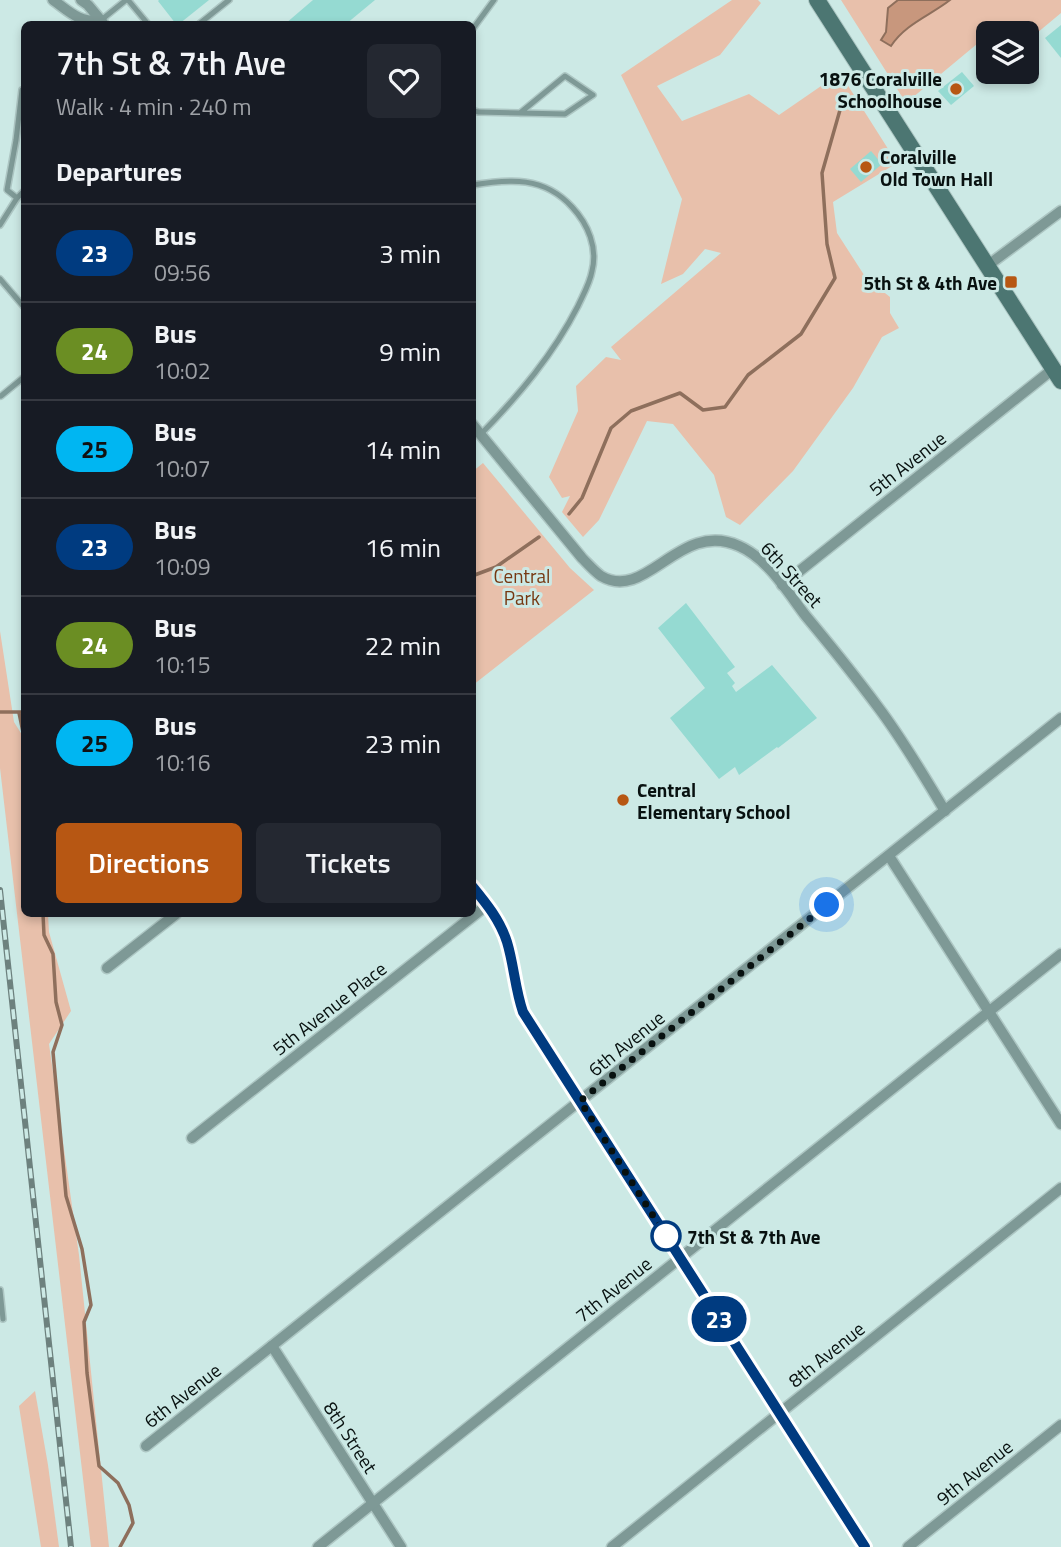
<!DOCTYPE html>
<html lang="en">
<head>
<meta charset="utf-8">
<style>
  body { margin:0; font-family:"Titillium Web",sans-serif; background:#242831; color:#f1f3f6; height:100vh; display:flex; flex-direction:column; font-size:26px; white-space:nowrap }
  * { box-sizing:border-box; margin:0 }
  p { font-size:23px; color:#9ea1a6 }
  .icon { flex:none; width:38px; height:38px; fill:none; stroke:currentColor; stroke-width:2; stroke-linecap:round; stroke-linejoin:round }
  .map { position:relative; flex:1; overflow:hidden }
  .panel { position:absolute; left:21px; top:21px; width:455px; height:896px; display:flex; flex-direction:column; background:#171b24; border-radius:10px; box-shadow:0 4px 10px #0003 }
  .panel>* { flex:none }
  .badge { padding:0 14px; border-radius:23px; font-size:24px; line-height:46px }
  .tools { position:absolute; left:976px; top:21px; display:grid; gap:14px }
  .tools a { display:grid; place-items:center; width:63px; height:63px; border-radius:10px; background:#171b24; box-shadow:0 4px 10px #0003; font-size:35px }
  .you { position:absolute; width:35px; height:35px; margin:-18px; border:5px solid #fff; border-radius:50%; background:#1a73e8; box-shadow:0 0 0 10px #1a73e833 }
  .map>.badge { position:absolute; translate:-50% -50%; box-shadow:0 0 0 4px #fff }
  h2 { padding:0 35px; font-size:26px; line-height:63px }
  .round { display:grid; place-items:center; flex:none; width:74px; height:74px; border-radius:10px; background:#242831 }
  .headline { display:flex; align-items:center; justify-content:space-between; height:119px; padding:0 35px }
  h1 { font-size:33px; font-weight:600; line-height:52px }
  .action { display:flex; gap:14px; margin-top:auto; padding:14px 35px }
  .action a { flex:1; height:80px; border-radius:10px; background:#b75713; color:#fff; font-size:28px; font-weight:600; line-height:80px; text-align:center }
  .action a+a { background:#242831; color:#f1f3f6 }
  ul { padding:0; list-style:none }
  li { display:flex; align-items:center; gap:21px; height:98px; padding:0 35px; border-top:2px solid #363941 }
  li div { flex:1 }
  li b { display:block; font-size:26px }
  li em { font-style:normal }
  li .badge { min-width:77px; font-weight:700; text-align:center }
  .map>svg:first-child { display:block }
  .green { fill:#e8c0ab }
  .water { fill:#c8977d; stroke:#8e6f5c; stroke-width:2 }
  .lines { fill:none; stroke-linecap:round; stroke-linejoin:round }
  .stream { stroke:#8e6f5c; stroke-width:3.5 }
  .building { fill:#95dad2 }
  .lane-casing { stroke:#adc6c3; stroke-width:8 }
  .street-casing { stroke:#adc6c3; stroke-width:13 }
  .secondary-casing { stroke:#adc6c3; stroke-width:18 }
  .lane { stroke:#7e9996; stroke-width:5 }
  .street { stroke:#7e9996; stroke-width:10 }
  .secondary { stroke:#4c7672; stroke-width:16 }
  .rail-casing { stroke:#6d817e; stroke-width:6 }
  .rail { stroke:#cce9e5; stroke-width:3.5; stroke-dasharray:10; stroke-linecap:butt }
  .line-casing { stroke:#fff; stroke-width:16 }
  .line { stroke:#003b80; stroke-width:10 }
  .walk { stroke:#081110; stroke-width:7; stroke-dasharray:0 12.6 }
  .poi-dot { fill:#b75713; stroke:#cce9e5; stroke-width:2.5 }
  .stop-dot { fill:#fff; stroke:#003b80; stroke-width:3.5 }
  .labels { text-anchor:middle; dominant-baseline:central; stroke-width:6; stroke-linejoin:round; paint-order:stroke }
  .poi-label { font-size:19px; font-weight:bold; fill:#081110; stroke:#cce9e5; text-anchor:end }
  .street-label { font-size:19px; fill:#081110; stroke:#cce9e5 }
  .park-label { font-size:19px; fill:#763811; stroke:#cce9e5 }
  .stop-label { font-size:19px; font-weight:bold; fill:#081110; stroke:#cce9e5; text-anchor:start }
</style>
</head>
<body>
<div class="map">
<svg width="1061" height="1547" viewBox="0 0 1061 1547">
  <rect width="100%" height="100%" fill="#cce9e5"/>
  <g class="green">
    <polygon points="732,0 758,0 761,3 720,55 657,86 682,121 749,94 779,115 840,73 897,163 833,202 837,233 866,278 890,297 890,313 899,328 882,337 853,388 793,471 740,525 726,517 714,475 673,424 647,421 599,520 583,537 562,512 570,496 562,498 549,477 578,411 576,386 606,357 621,360 611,347 721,253 705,249 683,274 661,284 682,199 621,75"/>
    <polygon points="841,0 1061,0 1061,13 1031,38 1024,31 1021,33 989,33 989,59 977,44 906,103"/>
    <polygon points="483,463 570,568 594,590 473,685 472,472"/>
    <polygon points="0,631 14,722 24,738 24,914 48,914 49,932 71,1011 49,1044 79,1255 109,1547 91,1547 0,768"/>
    <polygon points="35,1391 48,1465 59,1547 41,1547 19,1406"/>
  </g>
  <path class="water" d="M 898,0 L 950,0 C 931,15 905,24 891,46 L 881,40 L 886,32 L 888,8 Z"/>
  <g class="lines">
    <g class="stream">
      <polyline points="569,514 582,498 611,428 631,411 680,393 703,410 725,407 748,375 801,334 835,278 827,244 822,173 842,103"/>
      <polyline points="472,576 496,567 539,537"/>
      <polyline points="0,712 24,712"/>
      <polyline points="19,713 24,737"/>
      <polyline points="43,914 44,935 53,954 56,1002 62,1025 53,1052 66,1196 82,1249 91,1305 84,1322 87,1373 99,1466 118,1483 129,1505 133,1523 120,1547"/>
    </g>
  </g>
  <g class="building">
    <polygon points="159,0 209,0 179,24 176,24 158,1"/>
    <polygon points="313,0 375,0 346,24 285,24"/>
    <polygon points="1061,25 1061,58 1045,38"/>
    <polygon points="962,72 974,86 951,105 938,91"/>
    <polygon points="871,151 882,164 861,182 850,169"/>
    <polygon points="686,603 735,667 727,673 735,683 732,686 736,692 772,665 817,718 778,748 777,747 739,775 735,767 719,779 670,718 705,688 658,628"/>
  </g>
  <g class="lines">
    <g class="lane-casing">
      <g id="lane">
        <polyline points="128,0 148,24"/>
        <polyline points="100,21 126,0"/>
        <polyline points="199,24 229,0"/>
        <polyline points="472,30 494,0"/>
        <polyline points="22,90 16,140 7,190 17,198 24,191"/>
        <polyline points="472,110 478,112 565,114 593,95 565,76 520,113"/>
        <path d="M 472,185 C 510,179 544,176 572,207 C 588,224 598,248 592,271 C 590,283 583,295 578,306 C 553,355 519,395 481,434"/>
        <polyline points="0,225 17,198"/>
        <polyline points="0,279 24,307"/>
        <polyline points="1,396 24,377"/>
        <polyline points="0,1290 3,1319"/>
      </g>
    </g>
    <g class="street-casing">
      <g id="street">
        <path d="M 53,0 C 70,12 78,22 100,21"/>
        <polyline points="81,0 88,5 103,23"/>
        <polyline points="987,266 1061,211"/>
        <path d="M 472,424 L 582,558 C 588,564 594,571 601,576 C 647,603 679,519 739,546 C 767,558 787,591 805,615 C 830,645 855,676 878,707 C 903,740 924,776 945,811"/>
        <polyline points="782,585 1053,369"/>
        <polyline points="889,856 1061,1124"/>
        <path d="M 472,886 C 486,903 500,920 507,942 C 514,965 515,989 523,1012 L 865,1547"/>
        <polyline points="107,968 176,914"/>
        <polyline points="192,1138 487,905"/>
        <polyline points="272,1346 401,1547"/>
        <polyline points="146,1446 1061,718"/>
        <polyline points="318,1547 1061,954"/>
        <polyline points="612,1547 1061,1188"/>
        <polyline points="908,1547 1061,1425"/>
      </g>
    </g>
    <g class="secondary-casing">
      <polyline id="secondary" points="817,0 1061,381"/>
    </g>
    <use href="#lane" class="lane"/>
    <use href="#street" class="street"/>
    <use href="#secondary" class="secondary"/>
    <g class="rail-casing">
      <polyline id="rail" points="0,890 71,1547"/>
    </g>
    <use href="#rail" class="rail"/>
  </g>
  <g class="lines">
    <g class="line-casing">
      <path id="line" d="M 472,886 C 486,903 500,920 507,942 C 514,965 515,989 523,1012 L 865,1547"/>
    </g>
    <use href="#line" class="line"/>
    <polyline class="walk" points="666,1236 580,1101 827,905"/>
  </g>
  <g class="poi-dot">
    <circle cx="956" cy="89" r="7"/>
    <circle cx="866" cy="167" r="7"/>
    <rect x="1004" y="275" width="14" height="14" rx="3.5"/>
    <circle cx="623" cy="800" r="7"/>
  </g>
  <circle class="stop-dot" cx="666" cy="1236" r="14"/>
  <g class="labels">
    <g class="poi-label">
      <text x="942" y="78">1876 Coralville<tspan x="942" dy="22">Schoolhouse</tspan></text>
      <text x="880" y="156" text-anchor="start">Coralville<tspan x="880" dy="22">Old Town Hall</tspan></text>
      <text x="997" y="282">5th St &amp; 4th Ave</text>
      <text x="637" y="789" text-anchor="start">Central<tspan x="637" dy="22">Elementary School</tspan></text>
    </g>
    <g class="street-label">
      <text transform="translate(907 463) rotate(-38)">5th Avenue</text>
      <text transform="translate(792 574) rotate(48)">6th Street</text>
      <text transform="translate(329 1008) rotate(-38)">5th Avenue Place</text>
      <text transform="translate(626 1043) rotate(-39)">6th Avenue</text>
      <text transform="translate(613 1289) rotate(-39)">7th Avenue</text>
      <text transform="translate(826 1354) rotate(-39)">8th Avenue</text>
      <text transform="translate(182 1395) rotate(-38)">6th Avenue</text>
      <text transform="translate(351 1437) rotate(57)">8th Street</text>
      <text transform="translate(974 1472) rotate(-39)">9th Avenue</text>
    </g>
    <g class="park-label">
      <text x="522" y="575">Central<tspan x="522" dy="22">Park</tspan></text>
    </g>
    <g class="stop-label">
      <text x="687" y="1236">7th St &amp; 7th Ave</text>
    </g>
  </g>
</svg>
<div class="tools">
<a><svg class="icon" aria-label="layers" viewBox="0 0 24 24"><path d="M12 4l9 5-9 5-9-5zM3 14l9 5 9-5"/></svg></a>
</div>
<div class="you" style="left:827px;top:905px"></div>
<b class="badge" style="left:719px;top:1319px;background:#003b80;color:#fff">23</b>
<section class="panel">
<div class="headline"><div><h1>7th St &amp; 7th Ave</h1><p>Walk · 4 min · 240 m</p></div><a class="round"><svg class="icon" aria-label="heart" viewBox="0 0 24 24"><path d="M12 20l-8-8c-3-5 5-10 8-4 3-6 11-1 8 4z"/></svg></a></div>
<h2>Departures</h2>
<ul>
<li><span class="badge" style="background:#003b80;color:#fff">23</span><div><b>Bus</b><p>09:56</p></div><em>3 min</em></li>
<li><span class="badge" style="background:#6b8e23;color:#fff">24</span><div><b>Bus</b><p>10:02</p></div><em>9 min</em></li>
<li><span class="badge" style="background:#00b6f2;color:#111">25</span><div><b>Bus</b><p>10:07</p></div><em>14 min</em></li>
<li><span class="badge" style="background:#003b80;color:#fff">23</span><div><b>Bus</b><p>10:09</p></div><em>16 min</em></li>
<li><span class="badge" style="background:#6b8e23;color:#fff">24</span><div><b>Bus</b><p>10:15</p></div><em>22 min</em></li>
<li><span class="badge" style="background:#00b6f2;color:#111">25</span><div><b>Bus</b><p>10:16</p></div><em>23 min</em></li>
</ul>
<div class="action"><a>Directions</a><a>Tickets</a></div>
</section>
</div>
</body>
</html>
